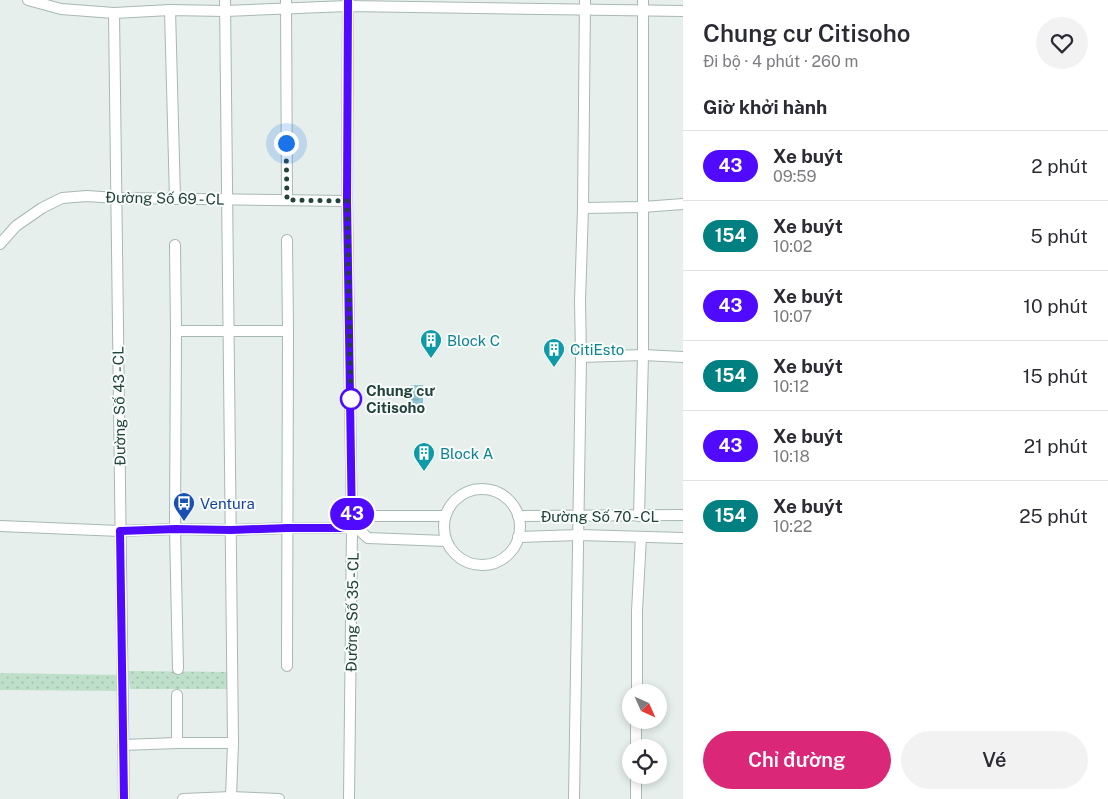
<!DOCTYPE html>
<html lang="vi">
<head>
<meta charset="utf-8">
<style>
  body { margin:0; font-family:"Public Sans",sans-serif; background:#f2f2f3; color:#2b2b33; height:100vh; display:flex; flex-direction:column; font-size:19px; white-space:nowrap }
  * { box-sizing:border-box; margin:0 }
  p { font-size:16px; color:#7c7c81 }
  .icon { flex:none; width:28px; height:28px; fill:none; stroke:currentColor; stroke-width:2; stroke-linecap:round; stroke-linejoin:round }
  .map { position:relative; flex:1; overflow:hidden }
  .details { display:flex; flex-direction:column; background:#fff; width:425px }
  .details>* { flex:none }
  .badge { padding:0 10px; border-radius:16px; font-size:18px; line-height:32px }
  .needle { width:32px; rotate:135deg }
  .tools { position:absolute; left:622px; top:684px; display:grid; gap:10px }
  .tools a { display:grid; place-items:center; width:45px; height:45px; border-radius:50%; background:#fff; box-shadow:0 2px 8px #0003; font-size:25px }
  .you { position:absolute; width:25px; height:25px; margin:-12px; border:4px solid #fff; border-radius:50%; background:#1a73e8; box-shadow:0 0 0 8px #1a73e833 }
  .map>.badge { position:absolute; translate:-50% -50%; box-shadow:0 0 0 2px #fff }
  h2 { padding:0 20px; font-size:19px; line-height:45px }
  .round { display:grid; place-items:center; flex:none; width:52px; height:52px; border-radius:26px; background:#f2f2f3 }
  .headline { display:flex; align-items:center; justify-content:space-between; height:85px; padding:0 20px }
  h1 { font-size:24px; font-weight:600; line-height:38px }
  .button { display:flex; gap:10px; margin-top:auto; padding:10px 20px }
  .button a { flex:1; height:58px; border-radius:30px; background:#db2777; color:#fff; font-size:20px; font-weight:600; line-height:58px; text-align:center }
  .button a+a { background:#f2f2f3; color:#2b2b33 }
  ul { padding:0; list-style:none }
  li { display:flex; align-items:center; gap:15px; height:70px; padding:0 20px; border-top:1px solid #e1e1e2 }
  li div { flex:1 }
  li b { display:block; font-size:19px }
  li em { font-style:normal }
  li .badge { min-width:55px; font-weight:700; text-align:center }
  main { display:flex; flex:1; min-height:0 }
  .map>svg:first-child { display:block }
  .grass { fill:url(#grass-dots) }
  .water { fill:url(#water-ripples) }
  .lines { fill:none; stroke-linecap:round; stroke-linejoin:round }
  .minor-casing { stroke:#a8b8b3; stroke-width:12 }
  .minor { stroke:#fff; stroke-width:10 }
  .line-casing { stroke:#fff; stroke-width:11 }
  .line { stroke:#4f0aff; stroke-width:8 }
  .walk { stroke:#23423c; stroke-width:5; stroke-dasharray:0 9 }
  .stop-dot { fill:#fff; stroke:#4f0aff; stroke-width:2.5 }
  .labels { text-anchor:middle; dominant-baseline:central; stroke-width:4; stroke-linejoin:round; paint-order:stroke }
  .street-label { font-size:15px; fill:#23423c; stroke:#f7fbf9 }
  .culture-label { font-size:15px; fill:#0d838f; stroke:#f7fbf9; text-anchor:start }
  .stop-label { font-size:15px; font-weight:bold; fill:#23423c; stroke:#f7fbf9; text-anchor:start }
  .transit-label { font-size:15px; fill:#164399; stroke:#f7fbf9; text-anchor:start }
</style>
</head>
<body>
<main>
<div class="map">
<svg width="683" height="799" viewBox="0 0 683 799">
  <defs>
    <pattern id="grass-dots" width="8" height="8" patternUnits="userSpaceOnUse" patternTransform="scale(1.25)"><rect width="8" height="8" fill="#bee0ca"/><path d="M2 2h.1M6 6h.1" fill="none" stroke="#a3c1ae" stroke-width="1.8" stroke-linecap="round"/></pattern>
    <pattern id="water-ripples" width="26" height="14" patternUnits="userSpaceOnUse" patternTransform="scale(1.25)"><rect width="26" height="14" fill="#8dc5d5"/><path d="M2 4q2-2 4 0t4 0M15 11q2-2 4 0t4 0" fill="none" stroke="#73a2ae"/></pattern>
  </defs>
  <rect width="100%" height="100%" fill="#e6efeb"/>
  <g class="grass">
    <polygon points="128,671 229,672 229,689 130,689"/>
    <polygon points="0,673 119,675 119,691 0,690"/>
  </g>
  <rect class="water" x="411" y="385" width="12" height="27"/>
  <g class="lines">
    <g class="minor-casing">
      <g id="minor">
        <polyline points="28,0 61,9 114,13 170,10 225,11 348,6 683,11"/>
        <polyline points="225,0 233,743 231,797"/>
        <polyline points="286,0 287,200"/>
        <polyline points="348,0 347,201 352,528 349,799"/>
        <polyline points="170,10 175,199"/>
        <polyline points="114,13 124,799"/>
        <polyline points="583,208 643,207 683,204"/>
        <polyline points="0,244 16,226 42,208 62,198 87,196 116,198 347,201"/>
        <polyline points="175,245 176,331 175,529 178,669"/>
        <polyline points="176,331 288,331"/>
        <polyline points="581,357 643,355 683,357"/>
        <circle cx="482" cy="527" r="38"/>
        <polyline points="518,516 683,515"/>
        <polyline points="639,516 643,355 643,0"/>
        <polyline points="0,526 120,531 175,529 231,530 287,528 357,528 368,538 446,541"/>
        <polyline points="357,528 371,516 445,516"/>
        <polyline points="518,537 579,535 683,538"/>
        <polyline points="287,666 288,331 287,240"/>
        <polyline points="637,692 637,611 641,537"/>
        <polyline points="177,743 177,695"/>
        <polyline points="123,745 177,743 233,743"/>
        <polyline points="636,748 636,720"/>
        <polyline points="183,799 231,797 279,799"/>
        <polyline points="574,799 581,357 580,301 583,208 585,0"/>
        <polyline points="636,799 636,775"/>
      </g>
    </g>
    <use href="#minor" class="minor"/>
  </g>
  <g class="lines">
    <g class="line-casing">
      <polyline id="line" points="124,799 120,531 176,529 231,530 287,528 352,528 347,201 348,0"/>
    </g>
    <use href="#line" class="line"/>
    <polyline class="walk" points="286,143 287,200 347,201 351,399"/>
  </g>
  <defs>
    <g id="building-pin" transform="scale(1.125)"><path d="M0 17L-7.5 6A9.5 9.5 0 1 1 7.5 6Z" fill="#0f9aa8" stroke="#f7fbf9"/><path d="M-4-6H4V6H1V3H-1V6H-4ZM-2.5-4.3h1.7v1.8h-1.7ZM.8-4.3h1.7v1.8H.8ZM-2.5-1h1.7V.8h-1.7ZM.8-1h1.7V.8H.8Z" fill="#fff"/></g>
    <g id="bus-pin" transform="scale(1.125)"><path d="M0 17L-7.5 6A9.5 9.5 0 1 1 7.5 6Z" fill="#1a4fb4" stroke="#f7fbf9"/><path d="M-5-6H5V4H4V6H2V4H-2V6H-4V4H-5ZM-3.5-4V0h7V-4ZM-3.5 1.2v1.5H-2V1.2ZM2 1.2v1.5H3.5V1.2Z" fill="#fff"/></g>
  </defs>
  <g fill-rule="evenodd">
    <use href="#building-pin" x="431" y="340"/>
    <use href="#building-pin" x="554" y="349"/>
    <use href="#building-pin" x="424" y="453"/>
    <use href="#bus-pin" x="184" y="503"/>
  </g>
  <circle class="stop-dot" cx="351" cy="399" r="10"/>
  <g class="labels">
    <g class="street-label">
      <text transform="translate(165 198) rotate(1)">Đường Số 69 - CL</text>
      <text transform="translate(119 406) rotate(-91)">Đường Số 43 - CL</text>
      <text x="600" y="516">Đường Số 70 - CL</text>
      <text transform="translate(352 612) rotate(-89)">Đường Số 35 - CL</text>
    </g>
    <g class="culture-label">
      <text x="447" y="340">Block C</text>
      <text x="570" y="349">CitiEsto</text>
      <text x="440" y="453">Block A</text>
    </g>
    <g class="stop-label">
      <text x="366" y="390">Chung cư<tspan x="366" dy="17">Citisoho</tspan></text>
    </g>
    <g class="transit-label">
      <text x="200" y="503">Ventura</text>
    </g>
  </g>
</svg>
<div class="tools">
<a><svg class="needle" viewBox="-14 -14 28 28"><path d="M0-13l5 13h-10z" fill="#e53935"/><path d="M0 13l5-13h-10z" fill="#7c7c81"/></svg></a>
<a><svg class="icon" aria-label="locate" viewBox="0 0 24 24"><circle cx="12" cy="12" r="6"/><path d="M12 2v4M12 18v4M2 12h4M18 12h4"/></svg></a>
</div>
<div class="you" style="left:286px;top:143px"></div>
<b class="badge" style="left:352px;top:514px;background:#4f0aff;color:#fff">43</b>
</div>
<section class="details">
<div class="headline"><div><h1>Chung cư Citisoho</h1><p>Đi bộ · 4 phút · 260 m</p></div><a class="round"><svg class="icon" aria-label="heart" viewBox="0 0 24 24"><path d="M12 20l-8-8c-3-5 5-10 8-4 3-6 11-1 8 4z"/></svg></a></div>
<h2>Giờ khởi hành</h2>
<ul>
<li><span class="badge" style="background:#4f0aff;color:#fff">43</span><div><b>Xe buýt</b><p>09:59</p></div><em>2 phút</em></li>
<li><span class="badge" style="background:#008080;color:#fff">154</span><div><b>Xe buýt</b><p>10:02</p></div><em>5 phút</em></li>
<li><span class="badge" style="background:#4f0aff;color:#fff">43</span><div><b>Xe buýt</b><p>10:07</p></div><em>10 phút</em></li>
<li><span class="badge" style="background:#008080;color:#fff">154</span><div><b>Xe buýt</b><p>10:12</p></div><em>15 phút</em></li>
<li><span class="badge" style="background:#4f0aff;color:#fff">43</span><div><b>Xe buýt</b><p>10:18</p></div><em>21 phút</em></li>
<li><span class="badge" style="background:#008080;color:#fff">154</span><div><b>Xe buýt</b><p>10:22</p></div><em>25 phút</em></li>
</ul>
<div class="button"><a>Chỉ đường</a><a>Vé</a></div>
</section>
</main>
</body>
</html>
